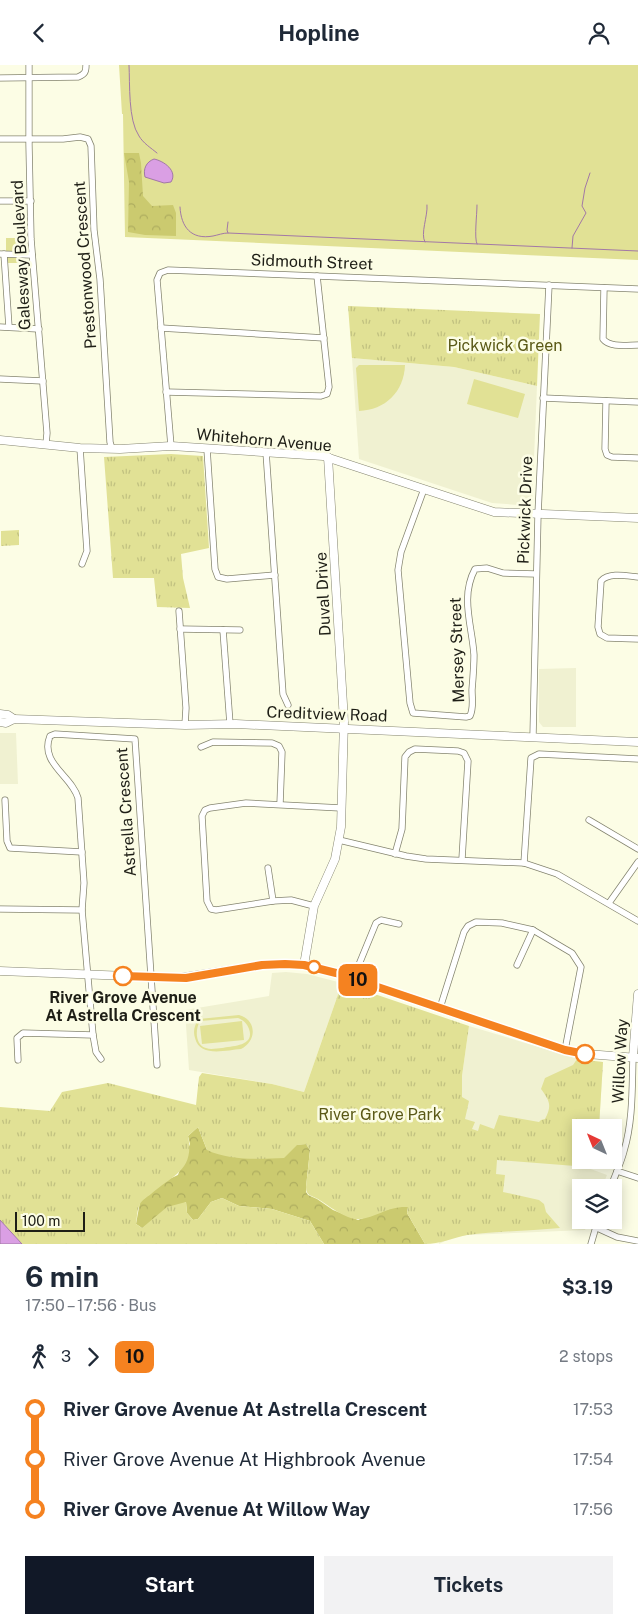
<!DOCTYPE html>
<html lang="en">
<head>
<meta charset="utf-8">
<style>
  body { margin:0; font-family:"Public Sans",sans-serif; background:#f2f2f3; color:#1f2937; height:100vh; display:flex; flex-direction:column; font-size:19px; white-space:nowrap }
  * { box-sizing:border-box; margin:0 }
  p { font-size:16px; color:#747a83 }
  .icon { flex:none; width:28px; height:28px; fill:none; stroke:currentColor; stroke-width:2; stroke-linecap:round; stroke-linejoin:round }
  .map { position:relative; height:1179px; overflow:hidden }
  .drawer { display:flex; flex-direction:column; background:#fff; flex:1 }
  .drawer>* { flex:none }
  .badge { padding:0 10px; border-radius:8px; font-size:18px; line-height:32px }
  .needle { width:32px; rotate:317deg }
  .buttons { position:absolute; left:572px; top:1054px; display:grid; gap:10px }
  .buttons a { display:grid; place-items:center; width:50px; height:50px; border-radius:0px; background:#fff; box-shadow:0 2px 12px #0003; font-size:25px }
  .scale { position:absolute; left:15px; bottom:12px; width:70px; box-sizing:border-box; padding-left:5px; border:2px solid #1e1e16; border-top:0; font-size:14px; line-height:18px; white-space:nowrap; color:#1e1e16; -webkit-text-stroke:4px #fcfde5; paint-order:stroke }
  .map>.badge { position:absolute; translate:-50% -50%; box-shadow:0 0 0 2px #fff }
  .legs { display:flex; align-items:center; gap:8px; height:55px; padding:0 25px; font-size:16px }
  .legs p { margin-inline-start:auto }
  .headline { display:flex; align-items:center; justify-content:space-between; height:85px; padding:0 25px }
  h1 { font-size:28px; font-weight:700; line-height:38px }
  .primary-button { display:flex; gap:10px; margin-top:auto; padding:10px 25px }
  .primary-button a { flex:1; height:58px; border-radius:0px; background:#111827; color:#fff; font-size:20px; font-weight:700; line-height:58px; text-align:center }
  .primary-button a+a { background:#f2f2f3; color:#1f2937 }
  ul { padding:0 25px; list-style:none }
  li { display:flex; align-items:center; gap:18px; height:50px; font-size:19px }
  li i { display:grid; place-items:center; width:8px; height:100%; margin:0 6px; background:currentColor }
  li i::after { content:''; width:12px; height:12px; margin:-6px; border:4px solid; border-radius:50%; background:#fff }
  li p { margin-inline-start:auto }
  li:first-child i { background:linear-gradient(#0000 50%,currentColor 0) }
  li:last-child i { background:linear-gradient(currentColor 50%,#0000 0) }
  header { display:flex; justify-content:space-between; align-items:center; height:65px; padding:0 25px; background:#fff; font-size:22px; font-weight:700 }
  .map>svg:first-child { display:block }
  .built { fill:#f0f1d1 }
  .grass { fill:#e1e195; fill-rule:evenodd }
  .forest { fill:url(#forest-crowns) }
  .park { fill:url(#park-tufts) }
  .water { fill:#da9fe4; stroke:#a278a6 }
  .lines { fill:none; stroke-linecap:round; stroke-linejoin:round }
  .stream { stroke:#a278a6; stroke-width:1 }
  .street-casing { stroke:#858570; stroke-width:7 }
  .secondary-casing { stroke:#858570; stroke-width:9 }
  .street { stroke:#fff; stroke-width:5.5 }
  .secondary { stroke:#fff; stroke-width:8 }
  .line-1-casing { stroke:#fff; stroke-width:11 }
  .line-1 { stroke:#f58220; stroke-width:8 }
  .stop-1-dot { fill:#fff; stroke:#f58220; stroke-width:2.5 }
  .labels { text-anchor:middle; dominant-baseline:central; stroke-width:5; stroke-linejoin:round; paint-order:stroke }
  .street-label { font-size:16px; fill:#1e1e16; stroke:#fcfde5 }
  .park-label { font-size:16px; fill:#5a5916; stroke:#fcfde5 }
  .stop-label { font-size:16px; font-weight:bold; fill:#1e1e16; stroke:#fcfde5 }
</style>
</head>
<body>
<header><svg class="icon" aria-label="back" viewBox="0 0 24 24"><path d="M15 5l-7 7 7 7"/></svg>Hopline<svg class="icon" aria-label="person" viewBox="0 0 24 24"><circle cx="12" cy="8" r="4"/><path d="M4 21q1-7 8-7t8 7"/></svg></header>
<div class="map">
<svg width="638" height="1179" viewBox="0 0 638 1179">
  <defs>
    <pattern id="forest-crowns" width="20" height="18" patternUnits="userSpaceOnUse" patternTransform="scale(1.25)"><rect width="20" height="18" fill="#cbca6f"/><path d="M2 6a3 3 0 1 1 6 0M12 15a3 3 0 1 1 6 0" fill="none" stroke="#aead5f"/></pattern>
    <pattern id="park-tufts" width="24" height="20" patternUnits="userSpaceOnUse" patternTransform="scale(1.25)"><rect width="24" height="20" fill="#e1e195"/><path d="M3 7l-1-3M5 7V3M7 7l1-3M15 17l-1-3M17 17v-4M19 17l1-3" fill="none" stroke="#c1c180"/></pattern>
  </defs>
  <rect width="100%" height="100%" fill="#fcfde5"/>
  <g class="built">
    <polygon points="352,293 454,302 537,321 532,441 492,438 359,394"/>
    <polygon points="576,603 576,662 543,662 539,657 539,604"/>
    <polygon points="0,668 16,668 18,719 0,719"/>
    <polygon points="286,907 307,909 342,918 304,1027 272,1019 189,1005 185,945 269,931 272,908"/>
    <polygon points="469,961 585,996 603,997 599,1062 581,1062 581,1095 590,1095 588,1103 607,1110 602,1122 581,1122 581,1155 589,1155 585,1165 468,1170 451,1173 439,1179 462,1033 462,1011"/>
  </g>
  <g class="grass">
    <polygon points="119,0 638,0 638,195 125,172 123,49 122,49"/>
    <polygon points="6,173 19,173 20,198 6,198"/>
    <path d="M 359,300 L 405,300 C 404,327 385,345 359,346 L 356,303 Z"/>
    <polygon points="474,314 525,329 518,353 467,339"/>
    <path d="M 239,950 C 257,955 257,976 241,984 C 226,985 200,993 195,973 C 193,967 194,960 199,954 ZM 238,953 C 243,955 247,958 249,964 C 255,981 233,981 222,983 C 217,983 211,985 206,983 C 195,980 195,964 200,956 Z"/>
    <polygon points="242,956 244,975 202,979 200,961"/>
  </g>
  <g class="forest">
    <polygon points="124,88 139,88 141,98 143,131 152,141 173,140 176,148 176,171 145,170 128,167 129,117"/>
    <polygon points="198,1062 207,1085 306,1079 310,1085 306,1122 306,1127 308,1130 317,1134 333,1145 358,1155 397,1141 408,1142 407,1148 425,1179 324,1179 310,1156 272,1144 239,1141 222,1133 211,1137 198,1154 193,1155 187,1148 186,1137 142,1163 136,1159 140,1137 165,1116 178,1110 190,1079 188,1071"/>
  </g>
  <g class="park">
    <polygon points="348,241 540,249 537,321 454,302 352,293"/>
    <polygon points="171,389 203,391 209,483 181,489 183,513 190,543 157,542 154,513 113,513 104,392"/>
    <polygon points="19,465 19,480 1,481 1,466"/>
    <path d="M 342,918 L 469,961 L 462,1011 L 462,1032 L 469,1036 L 465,1054 L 475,1057 L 472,1064 L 478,1066 L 480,1059 L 494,1064 L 499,1050 L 539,1057 L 541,1055 L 545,1054 C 552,1041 550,1036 541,1024 L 545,1013 L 573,1000 L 577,994 L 603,997 L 599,1062 L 581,1062 L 581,1095 L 590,1095 L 588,1102 L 497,1095 L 496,1109 L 505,1110 L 503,1127 L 539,1135 L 544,1139 L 546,1147 L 560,1163 C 529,1166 497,1166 467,1170 C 452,1173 440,1179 425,1179 L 407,1148 L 408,1142 C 387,1141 376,1153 359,1154 C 346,1155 328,1140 318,1134 C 311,1130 306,1131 306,1122 L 310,1085 L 306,1079 L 297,1080 L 284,1093 C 259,1094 230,1096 207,1085 L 198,1062 L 188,1071 C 195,1105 173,1110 151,1129 C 147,1132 142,1135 140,1139 C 137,1145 137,1152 136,1159 L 142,1163 L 167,1142 L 186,1137 L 187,1148 L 193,1155 L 198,1154 L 211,1137 L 222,1133 L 239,1141 L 272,1144 L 310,1156 L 324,1179 L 22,1179 L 0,1155 L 0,1042 L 50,1046 L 62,1027 L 108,1018 L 196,1040 L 199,1012 L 202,1008 L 272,1019 L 304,1027 Z"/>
  </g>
  <g class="water">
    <path d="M 154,94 C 164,96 178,106 171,117 L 164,118 L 145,112 C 143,104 146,97 154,94 Z"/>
    <polygon points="0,1155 22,1179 0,1179"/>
  </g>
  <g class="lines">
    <g class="stream">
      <path d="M 129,0 C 130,19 128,55 139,71 C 143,78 151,83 157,88"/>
      <path d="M 477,140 C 477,150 474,173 477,179"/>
      <path d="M 180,142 C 181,162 191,175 213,171 C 218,170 223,168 228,168 L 638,186"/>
      <polyline points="228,168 227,165 228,157"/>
      <path d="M 425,177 C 420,169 428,151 427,140"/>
      <polyline points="572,183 573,171 586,148 582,141 585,123 590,108"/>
    </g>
    <g class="street-casing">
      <g id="street">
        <polyline points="29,0 29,80 31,174 47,368 46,379"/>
        <path d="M 0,13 L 78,12 C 85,9 86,7 86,0"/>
        <polyline points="0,74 63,74 80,72 88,74 91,81 94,165 100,214 110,377 112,384"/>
        <polyline points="0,136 31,136"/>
        <polyline points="0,189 32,190"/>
        <polyline points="4,189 9,262"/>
        <path d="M 604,223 L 603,274 C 610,283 627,280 638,280"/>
        <polyline points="0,262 39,264"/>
        <polyline points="161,263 324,273"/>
        <polyline points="0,314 43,316"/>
        <polyline points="166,327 321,331 327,329 329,322 317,211"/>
        <polyline points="543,333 638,337"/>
        <polyline points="606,336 605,384 607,390 612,392 638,393"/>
        <polyline points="171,381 157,215 160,208 168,205 638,224"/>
        <polyline points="80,383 87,486 82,499"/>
        <polyline points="207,384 215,504 218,512 227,514 275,510"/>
        <polyline points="266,387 283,629 288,640"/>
        <path d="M 424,424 L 401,487 L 398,505 L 410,638 L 413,648 L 466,652 L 470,651 C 474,642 472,635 472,625 C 473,613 474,601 474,590 C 472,560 460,532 475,504 L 487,503 L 503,508 L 536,509"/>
        <path d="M 638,512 C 627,511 609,507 601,516 L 598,562 L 600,569 L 607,573 L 638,574"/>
        <polyline points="179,546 186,643 185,660"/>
        <polyline points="180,564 240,565"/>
        <polyline points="223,565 230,659"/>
        <polyline points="533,671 538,449 549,220"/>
        <polyline points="201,682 213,677 272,678 279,681 282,687 280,739"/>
        <polyline points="5,735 7,776 10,783 82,787"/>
        <polyline points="589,755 638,784"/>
        <polyline points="339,775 406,791 426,794 524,798 557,809 638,856"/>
        <polyline points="395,789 402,764 405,692 409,687 415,684 458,686 464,688 468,696 462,794"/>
        <polyline points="524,798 531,693 539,689 638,694"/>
        <polyline points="268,803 273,836"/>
        <polyline points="609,838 638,797"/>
        <polyline points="314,841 291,835 273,836 216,845 211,844 207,836 202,751 205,745 210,743 246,738 341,743"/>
        <polyline points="0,844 82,845"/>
        <polyline points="517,900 533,865"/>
        <polyline points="353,914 376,858 381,855 399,859"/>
        <polyline points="440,943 464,867 468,861 476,857 502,858 533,865 572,888 581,902 565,985"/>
        <path d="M 101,994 L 96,987 L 93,970 L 82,845 L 84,818 L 78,733 C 72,711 39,698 50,671 L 55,669 L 135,674 L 157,1000"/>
        <polyline points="18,995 17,973 23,968 93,970"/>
        <polyline points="617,1106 638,1113"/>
        <path d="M 611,1122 C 615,1110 621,1098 624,1086 C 633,1056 632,1024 633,992"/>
        <polyline points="595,1162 617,1172 638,1176"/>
        <polyline points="591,1179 598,1155"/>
      </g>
    </g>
    <g class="secondary-casing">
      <g id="secondary">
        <polyline points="0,375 80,383 120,384 171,381 323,391 494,447 638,453"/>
        <polyline points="0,649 8,650 14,654"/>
        <polyline points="0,657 6,658 14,654 185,660 236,659 638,677"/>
        <polyline points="304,900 314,841 335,794 341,762 344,656 328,392"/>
        <polyline points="0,906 179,913 262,900 285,899 304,900 336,908 565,985 587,989 638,993"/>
        <polyline points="633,992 638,929"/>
      </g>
    </g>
    <use href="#street" class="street"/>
    <use href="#secondary" class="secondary"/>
  </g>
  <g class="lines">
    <g class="line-1-casing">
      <polyline id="line-1" points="123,911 186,913 262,900 285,899 304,900 336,908 565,985 585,989"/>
    </g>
    <use href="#line-1" class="line-1"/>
  </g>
  <g class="stop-1-dot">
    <circle cx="314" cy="902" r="6"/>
    <circle cx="123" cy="911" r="9"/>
    <circle cx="585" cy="989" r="9"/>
  </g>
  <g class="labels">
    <g class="street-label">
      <text transform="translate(21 190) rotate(-93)">Galesway Boulevard</text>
      <text transform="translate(312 197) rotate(2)">Sidmouth Street</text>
      <text transform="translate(85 200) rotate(-94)">Prestonwood Crescent</text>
      <text transform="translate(264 375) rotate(5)">Whitehorn Avenue</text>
      <text transform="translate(525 445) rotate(-88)">Pickwick Drive</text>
      <text transform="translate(323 529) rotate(-93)">Duval Drive</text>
      <text transform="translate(457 585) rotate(-92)">Mersey Street</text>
      <text transform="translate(327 649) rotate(2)">Creditview Road</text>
      <text transform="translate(126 747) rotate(-94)">Astrella Crescent</text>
      <text transform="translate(620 996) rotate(-87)">Willow Way</text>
    </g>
    <g class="park-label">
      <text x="505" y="280">Pickwick Green</text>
      <text x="380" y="1049">River Grove Park</text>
    </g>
    <g class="stop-label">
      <text x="123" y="932">River Grove Avenue<tspan x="123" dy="18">At Astrella Crescent</tspan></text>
    </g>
  </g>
</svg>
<div class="buttons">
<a><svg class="needle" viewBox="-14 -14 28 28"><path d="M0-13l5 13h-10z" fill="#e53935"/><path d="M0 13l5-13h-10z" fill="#747a83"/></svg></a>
<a><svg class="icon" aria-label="layers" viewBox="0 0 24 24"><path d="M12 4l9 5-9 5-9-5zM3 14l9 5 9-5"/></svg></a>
</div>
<div class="scale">100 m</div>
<b class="badge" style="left:358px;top:915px;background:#f58220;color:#111">10</b>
</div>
<section class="drawer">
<div class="headline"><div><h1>6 min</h1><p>17:50 – 17:56 · Bus</p></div><b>$3.19</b></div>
<div class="legs"><svg class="icon" aria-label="walk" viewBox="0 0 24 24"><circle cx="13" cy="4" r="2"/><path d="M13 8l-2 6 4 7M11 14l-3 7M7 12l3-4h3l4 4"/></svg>3<svg class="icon" aria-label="forward" viewBox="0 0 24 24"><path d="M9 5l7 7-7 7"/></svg><b class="badge" style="background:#f58220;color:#111">10</b><p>2 stops</p></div>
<ul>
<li><i style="color:#f58220"></i><b>River Grove Avenue At Astrella Crescent</b><p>17:53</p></li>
<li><i style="color:#f58220"></i><span>River Grove Avenue At Highbrook Avenue</span><p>17:54</p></li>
<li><i style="color:#f58220"></i><b>River Grove Avenue At Willow Way</b><p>17:56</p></li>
</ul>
<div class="primary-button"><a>Start</a><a>Tickets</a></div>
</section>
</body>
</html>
